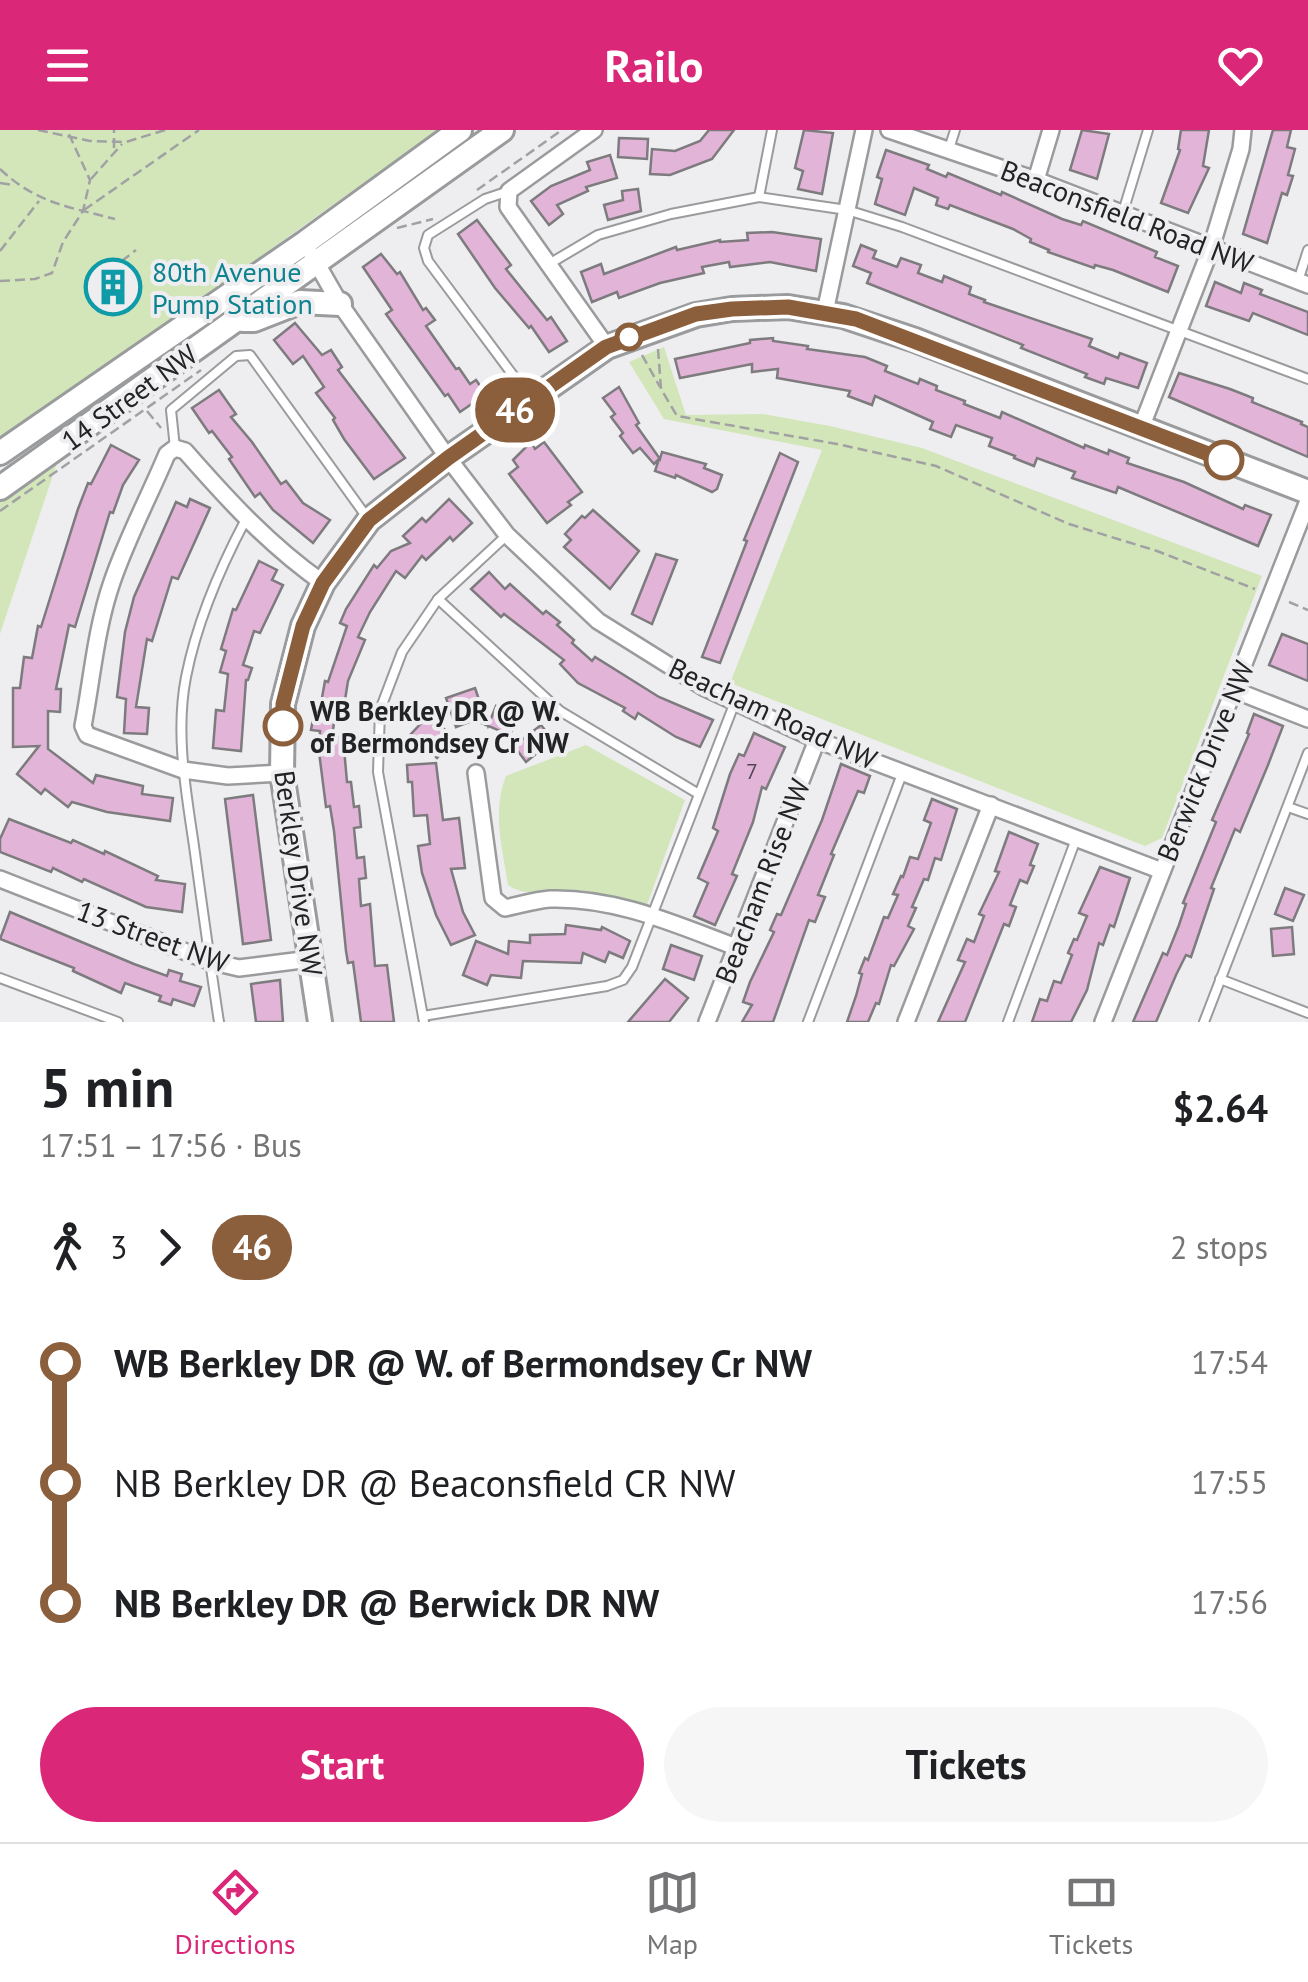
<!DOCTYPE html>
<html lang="en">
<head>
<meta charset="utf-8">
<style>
  body { margin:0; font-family:"PT Sans",sans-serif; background:#f6f6f6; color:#202124; height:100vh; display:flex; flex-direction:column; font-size:38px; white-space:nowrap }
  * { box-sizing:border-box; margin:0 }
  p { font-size:32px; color:#757577 }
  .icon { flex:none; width:55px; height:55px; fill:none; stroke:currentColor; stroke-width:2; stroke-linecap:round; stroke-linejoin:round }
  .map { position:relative; height:892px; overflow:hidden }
  .side { display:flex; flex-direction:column; background:#fff; flex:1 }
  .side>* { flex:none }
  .badge { padding:0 20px; border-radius:32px; font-size:35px; line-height:65px }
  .map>.badge { position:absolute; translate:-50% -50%; box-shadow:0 0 0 5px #fff }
  .legs { display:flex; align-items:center; gap:15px; height:110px; padding:0 40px; font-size:32px }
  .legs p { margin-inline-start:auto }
  .head { display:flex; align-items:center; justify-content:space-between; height:170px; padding:0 40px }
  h1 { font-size:55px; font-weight:800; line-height:75px }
  .primary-button { display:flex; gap:20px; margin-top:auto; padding:20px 40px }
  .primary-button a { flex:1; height:115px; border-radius:60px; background:#db2777; color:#fff; font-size:40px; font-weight:800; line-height:115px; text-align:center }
  .primary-button a+a { background:#f6f6f6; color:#202124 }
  ul { padding:0 40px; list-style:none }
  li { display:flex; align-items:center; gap:35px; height:120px; font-size:38px }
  li i { display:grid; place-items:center; width:15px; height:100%; margin:0 12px; background:currentColor }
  li i::after { content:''; width:25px; height:25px; margin:-12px; border:8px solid; border-radius:50%; background:#fff }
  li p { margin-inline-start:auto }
  li:first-child i { background:linear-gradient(#0000 50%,currentColor 0) }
  li:last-child i { background:linear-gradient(currentColor 50%,#0000 0) }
  header { display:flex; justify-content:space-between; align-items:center; height:130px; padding:0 40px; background:#db2777; color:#fff; font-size:45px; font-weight:800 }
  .tab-bar { display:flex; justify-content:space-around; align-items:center; height:140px; border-top:2px solid #e0e0e0; background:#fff; font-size:28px; color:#757577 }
  .tab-bar a { display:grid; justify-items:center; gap:5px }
  .tab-bar .on { color:#db2777 }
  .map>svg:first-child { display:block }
  .green { fill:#d2e6b9 }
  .building { fill:#e1b4d8; stroke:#7d7b7d; stroke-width:2.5 }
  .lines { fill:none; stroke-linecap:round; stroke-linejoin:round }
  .lane-casing { stroke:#9a9b9d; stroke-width:12 }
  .street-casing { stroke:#9a9b9d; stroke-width:20 }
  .secondary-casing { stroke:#9a9b9d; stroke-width:28 }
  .path { stroke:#a1a1a4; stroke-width:2.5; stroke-dasharray:10 5; stroke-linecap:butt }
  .lane { stroke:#fff; stroke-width:8 }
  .street { stroke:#fff; stroke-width:15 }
  .secondary { stroke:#fff; stroke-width:22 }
  .line-1-casing { stroke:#fff; stroke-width:22 }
  .line-1 { stroke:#8b5e3c; stroke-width:15 }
  .stop-1-dot { fill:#fff; stroke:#8b5e3c; stroke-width:5 }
  .labels { text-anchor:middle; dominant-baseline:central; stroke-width:8; stroke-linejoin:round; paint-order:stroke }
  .number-label { font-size:22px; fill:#524751 }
  .street-label { font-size:28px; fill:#222324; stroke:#eeeef1 }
  .culture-label { font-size:28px; fill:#0d838f; stroke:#eeeef1; text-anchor:start }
  .stop-label { font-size:28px; font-weight:bold; fill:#222324; stroke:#eeeef1; text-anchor:start }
</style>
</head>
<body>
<header><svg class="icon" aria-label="menu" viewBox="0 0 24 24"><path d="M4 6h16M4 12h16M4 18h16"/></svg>Railo<svg class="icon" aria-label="heart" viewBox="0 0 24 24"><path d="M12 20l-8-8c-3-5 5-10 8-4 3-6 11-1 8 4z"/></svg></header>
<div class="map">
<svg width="1308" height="892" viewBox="0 0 1308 892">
  <rect width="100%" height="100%" fill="#eeeef1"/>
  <g class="green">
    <polygon points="0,0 438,0 0,312"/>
    <polygon points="664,217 686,285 763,284 830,296 922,318 1262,446 1162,708 1145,716 730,553 822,320 664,289 629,232"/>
    <polygon points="57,333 0,504 0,371"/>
    <path d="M 586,615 L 685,670 L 647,775 C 623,768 601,762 577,760 C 554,758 527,769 508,755 C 502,717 492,682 506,646 Z"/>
  </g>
  <g class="building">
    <polygon points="709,0 734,0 712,29 670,45 650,44 652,19 675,21 700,11"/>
    <polygon points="804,0 833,3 822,64 798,59 803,41 795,38"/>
    <polygon points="1082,0 1109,4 1097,49 1070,40"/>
    <polygon points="1181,0 1209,0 1203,36 1209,38 1188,83 1161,73 1180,20 1178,19"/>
    <polygon points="1273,0 1291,0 1287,17 1295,19 1288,45 1293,46 1287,65 1282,63 1267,113 1243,104"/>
    <polygon points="619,8 648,9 647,29 618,27"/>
    <polygon points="886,20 929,35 927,39 946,47 948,43 1001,65 1002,62 1062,89 1081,95 1083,91 1157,122 1155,127 1178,136 1168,162 1113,140 1095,135 1094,138 1048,122 1049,120 1030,112 1031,109 1013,99 950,75 948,79 936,75 938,68 914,58 905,85 875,74 882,49 877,47"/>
    <polygon points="610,25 617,48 586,57 588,61 557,75 563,84 549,95 531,71 551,56 590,40 587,32"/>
    <polygon points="638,59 641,81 608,90 604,75 623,70 622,61"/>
    <polygon points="477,90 511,135 506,139 547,190 551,187 567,211 549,222 531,196 529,198 495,158 458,104"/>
    <polygon points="772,102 821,109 816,141 770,132 730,137 729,132 702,137 704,143 660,153 619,168 617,162 592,172 581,142 601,134 604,144 676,117 677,120 720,110 720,112 748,110 747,103"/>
    <polygon points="861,115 876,121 873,128 897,137 901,128 921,135 918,143 942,152 944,146 971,157 969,164 985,170 984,172 1092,209 1089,216 1118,228 1120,223 1147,233 1138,258 1106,248 1104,254 1085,247 1087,244 1021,218 1023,215 867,153 871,143 853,136"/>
    <polygon points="381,124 397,144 400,142 423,180 426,178 435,190 426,196 456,239 459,238 470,254 476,250 486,264 460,282 448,264 445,266 386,184 392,180 363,137"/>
    <polygon points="1215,152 1241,163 1244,153 1262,160 1260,164 1308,182 1308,205 1253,183 1249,191 1206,176"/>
    <polygon points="295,193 322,225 331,220 342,237 338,240 405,328 374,349 344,309 333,290 335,288 316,263 324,257 303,226 293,234 274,210"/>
    <polygon points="773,208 773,211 808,216 807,219 865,227 887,236 885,241 918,254 920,249 937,256 936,260 965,271 964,274 1000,288 1002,282 1084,318 1085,315 1108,324 1109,320 1129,328 1127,333 1184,352 1243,379 1245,375 1271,385 1258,416 1118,357 1116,363 1072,348 1075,342 1037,328 1034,336 1014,328 1015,326 989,316 992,308 956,295 951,307 930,299 933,292 875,266 872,275 848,266 850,261 777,248 778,239 752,242 752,234 680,248 675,229 750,213 750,210"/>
    <polygon points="1179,243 1230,259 1253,268 1252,272 1302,292 1301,294 1308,297 1308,327 1169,267"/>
    <polygon points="619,257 639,293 636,295 660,329 662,322 706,334 704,338 722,345 717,359 712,362 676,345 675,348 655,341 659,329 654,334 640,318 633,323 620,306 623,303 611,287 615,284 603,268"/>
    <polygon points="219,260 236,284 231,287 252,312 281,354 286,351 303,373 330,390 313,413 273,380 260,363 255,367 229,329 232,327 212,301 209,303 192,278"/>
    <polygon points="531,312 535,319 544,312 582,362 568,372 571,375 547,393 509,344 518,337 513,330"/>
    <polygon points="111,315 139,330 123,355 113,383 110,382 75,497 69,495 56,559 61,559 60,582 48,581 48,619 93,653 96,645 143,656 142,664 173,668 170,691 107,682 72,672 68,677 45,659 41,664 17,644 39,616 13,617 13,558 20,558 24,527 32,528 38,496 41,497 78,379 88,353 91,354"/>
    <polygon points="780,323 798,332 720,533 702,527 747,411 744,410"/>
    <polygon points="190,369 210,378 178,449 172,447 152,511 147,509 136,577 149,578 147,604 124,603 126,569 117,567 125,502 134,467 176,372 187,377"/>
    <polygon points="449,369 472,393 453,411 450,407 426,430 422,426 405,448 396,441 370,482 358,507 365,510 348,551 345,570 338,569 332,606 343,607 347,652 351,652 354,677 359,676 361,697 354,698 357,728 364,727 366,748 359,749 361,776 370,774 375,836 387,835 394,892 361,892 353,832 348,833 346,821 334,701 330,676 326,677 319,622 320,601 311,600 316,572 321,573 325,551 328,552 347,496 340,493 346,479 374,435 377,438 391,421 410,413 403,406 422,388 426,392"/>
    <polygon points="593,380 639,421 610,459 564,417 571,410 565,404 582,386 585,388"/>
    <polygon points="656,424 677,430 652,494 632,484"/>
    <polygon points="259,431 277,440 272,450 283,455 260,503 254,501 243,535 252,538 248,550 246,550 241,621 213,618 216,580 224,581 228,544 220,542 226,521 221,519 233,479 236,480"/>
    <polygon points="489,442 505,459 510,454 543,484 546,481 560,492 557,495 574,510 572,513 592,531 595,527 659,567 713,590 700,617 676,607 638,583 635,589 623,581 625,578 578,553 560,534 564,530 504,484 501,487 471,459"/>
    <polygon points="1282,504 1308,514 1308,551 1269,535"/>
    <polygon points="475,558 488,596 496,576 518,585 510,605 474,590 456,597 446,568"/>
    <polygon points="1254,584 1283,596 1268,635 1240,702 1235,699 1211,758 1214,759 1191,827 1186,825 1176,845 1156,892 1133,892 1163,823 1167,825 1179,795 1186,774 1183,773 1216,692 1212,690 1249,604 1247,603"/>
    <polygon points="429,585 455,609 437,628 411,604"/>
    <polygon points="541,595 553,610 526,632 514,616"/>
    <polygon points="754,603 785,617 766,659 762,657 753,692 732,744 737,746 715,795 694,786 708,753 698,748 718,701 713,698 730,644 739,624 744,626"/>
    <polygon points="436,633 443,690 459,688 465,738 451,739 463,782 475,805 451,815 436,785 422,743 418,716 430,714 427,685 414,686 412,652 408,652 407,635"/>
    <polygon points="841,634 870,646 864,663 858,661 831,724 834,725 818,765 825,767 815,792 809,790 773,892 742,892 752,875 743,872 750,852 774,802 770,800 777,784 781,785 822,690"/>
    <polygon points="253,665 271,810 243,814 225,669"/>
    <polygon points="932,669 957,679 941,730 935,728 928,750 924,749 912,777 916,778 908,796 914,799 894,836 891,835 879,874 876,873 868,892 847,892 856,866 862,844 859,843 865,828 868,830 884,787 888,788 898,765 893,764 901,746 903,747 910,727 918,729 931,693 924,690"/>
    <polygon points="9,689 71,713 73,710 104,724 105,721 158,746 156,750 185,754 182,782 146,777 84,749 82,752 53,738 51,742 0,722 0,709"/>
    <polygon points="1009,702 1038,714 1030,735 1034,736 1027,753 1020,750 1010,775 1016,777 1009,796 1004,794 965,892 938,892 965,832 958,830 967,809 974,812 984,786 979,784 999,742 995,741"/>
    <polygon points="1100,737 1130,748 1114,797 1110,795 1103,815 1099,813 1087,860 1071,892 1032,892 1040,869 1047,871 1054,851 1061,853 1072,825 1068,823 1074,809 1077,810 1087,786 1079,783"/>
    <polygon points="1285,758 1304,765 1293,791 1275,784"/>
    <polygon points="10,782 134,834 167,846 169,840 182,844 180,851 201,857 194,876 173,869 171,875 159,871 161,866 125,853 121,863 73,841 74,838 0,809"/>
    <polygon points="566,795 601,800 602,797 630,811 623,828 609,822 605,832 583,823 581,833 523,831 521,848 491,845 487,855 463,845 476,811 508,824 509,811 530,813 530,805 565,804"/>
    <polygon points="1292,797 1294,824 1273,826 1271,799"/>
    <polygon points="671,815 702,826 694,850 663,839"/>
    <polygon points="665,849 688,868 669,892 628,892"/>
    <polygon points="280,850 283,892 256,892 251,854"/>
  </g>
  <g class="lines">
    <g class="lane-casing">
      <g id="lane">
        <polyline points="949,19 955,0"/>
        <polyline points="509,61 485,69 428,105 424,118 428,131 530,268"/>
        <polyline points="759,67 772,0"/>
        <polyline points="1123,82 1148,0"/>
        <polyline points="549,134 598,105 671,84 759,67 847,80 902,97 1308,249"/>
        <polyline points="1298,151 1308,120"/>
        <polyline points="175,318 171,280 236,226 250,225 366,386"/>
        <polyline points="438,469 560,581 697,663"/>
        <polyline points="1288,677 1308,684"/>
        <polyline points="0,848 118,892"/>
        <polyline points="1220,849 1308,883"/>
        <polyline points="423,886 607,856 623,850 632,837 735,572"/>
        <path d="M 219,892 C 210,833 202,775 194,716 C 186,661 175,603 186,547 C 197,491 219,440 246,389"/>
        <polyline points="424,892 378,642 380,580 402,522 438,469 506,406"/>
        <polyline points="808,892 902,644"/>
        <polyline points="1008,892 1076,709"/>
        <polyline points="1204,892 1308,623"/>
      </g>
    </g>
    <g class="street-casing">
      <g id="street">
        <polyline points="594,0 509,61 508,77 607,217"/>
        <polyline points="889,0 1036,50 1308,155"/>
        <polyline points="1036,50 1051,0"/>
        <polyline points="312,125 340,174 448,328 507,405 598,491 705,558 817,610 1162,741"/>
        <polyline points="825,182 864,0"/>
        <polyline points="1141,298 1211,118 1241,19 1243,0"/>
        <polyline points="1234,560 1308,589"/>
        <path d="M 282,643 L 228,646 L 183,640 L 87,605 L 83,596 C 92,549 96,498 112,452 C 127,408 149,367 167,324 L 175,318 L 185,321 C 228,370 269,415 323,453"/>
        <path d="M 476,643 L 493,768 L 505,778 C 520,775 535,770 550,769 C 616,767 677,795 736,817"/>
        <polyline points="0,749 209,831 239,838 310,829"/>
        <polyline points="707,892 817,610"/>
        <polyline points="906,892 991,675"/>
        <polyline points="1103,892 1308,371"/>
      </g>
    </g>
    <g class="secondary-casing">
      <g id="secondary">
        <polyline points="243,190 254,190 300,172 340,174"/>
        <polyline points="0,323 306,112 460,0"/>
        <polyline points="0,358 502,0"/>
        <polyline points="320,892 282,643 283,574 303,496 323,453 369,390 448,328 607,217 696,185 732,179 788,177 843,186 915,210 1308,362"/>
      </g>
    </g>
    <g class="path">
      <polyline points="38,0 90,11 126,12 165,0"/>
      <polyline points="114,18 114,0"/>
      <path d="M 0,39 C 36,73 69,77 115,89"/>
      <polyline points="91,49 122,14"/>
      <polyline points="0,53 13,55"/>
      <polyline points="477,60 562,0"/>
      <polyline points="84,80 199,0"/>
      <polyline points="397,98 433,89"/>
      <polyline points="0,121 39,71"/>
      <polyline points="0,151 35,149 52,143 63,112 83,81 90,50 67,0"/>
      <polyline points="96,159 91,155 136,120"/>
      <polyline points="658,219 661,259 677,286 837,314 936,336 1069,394 1157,421 1255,459"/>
      <polyline points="642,225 660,257"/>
      <polyline points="147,281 161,298"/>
      <polyline points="0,381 201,240"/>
      <polyline points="1289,472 1308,480"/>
    </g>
    <use href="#lane" class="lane"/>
    <use href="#street" class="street"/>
    <use href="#secondary" class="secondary"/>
  </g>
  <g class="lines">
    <g class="line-1-casing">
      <polyline id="line-1" points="283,596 283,574 303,496 323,453 369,390 448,328 606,217 696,184 732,179 788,177 856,189 1224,330"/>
    </g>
    <use href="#line-1" class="line-1"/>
  </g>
  <defs>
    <g id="building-ring" transform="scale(2.875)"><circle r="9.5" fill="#eeeef1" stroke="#0f9aa8" stroke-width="1.5"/><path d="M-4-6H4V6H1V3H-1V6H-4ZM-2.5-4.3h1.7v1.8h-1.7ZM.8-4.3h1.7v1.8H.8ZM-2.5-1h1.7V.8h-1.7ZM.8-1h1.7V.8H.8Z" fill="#0f9aa8"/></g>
  </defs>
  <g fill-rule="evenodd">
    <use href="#building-ring" x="113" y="157"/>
  </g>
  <g class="stop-1-dot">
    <circle cx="629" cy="207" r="12"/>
    <circle cx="1224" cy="330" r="18"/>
    <circle cx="283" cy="596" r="18"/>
  </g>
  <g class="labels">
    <g class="number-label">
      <text x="752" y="641">7</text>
    </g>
    <g class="street-label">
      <text transform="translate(1127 86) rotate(21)">Beaconsfield Road NW</text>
      <text transform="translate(129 267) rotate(-36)">14 Street NW</text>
      <text transform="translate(773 583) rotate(25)">Beacham Road NW</text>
      <text transform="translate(1205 631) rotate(-68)">Berwick Drive NW</text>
      <text transform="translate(299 743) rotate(82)">Berkley Drive NW</text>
      <text transform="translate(762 751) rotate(-69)">Beacham Rise NW</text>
      <text transform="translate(153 806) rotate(20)">13 Street NW</text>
    </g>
    <g class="culture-label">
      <text x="152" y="141">80th Avenue<tspan x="152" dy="32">Pump Station</tspan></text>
    </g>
    <g class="stop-label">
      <text x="310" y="580">WB Berkley DR @ W.<tspan x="310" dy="32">of Bermondsey Cr NW</tspan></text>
    </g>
  </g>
</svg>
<b class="badge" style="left:515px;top:280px;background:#8b5e3c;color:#fff">46</b>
</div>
<section class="side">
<div class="head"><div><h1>5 min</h1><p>17:51 – 17:56 · Bus</p></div><b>$2.64</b></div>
<div class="legs"><svg class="icon" aria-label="walk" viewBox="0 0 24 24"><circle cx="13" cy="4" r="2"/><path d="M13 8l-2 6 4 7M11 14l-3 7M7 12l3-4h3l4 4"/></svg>3<svg class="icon" aria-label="forward" viewBox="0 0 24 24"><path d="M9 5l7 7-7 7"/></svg><b class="badge" style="background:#8b5e3c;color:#fff">46</b><p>2 stops</p></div>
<ul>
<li><i style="color:#8b5e3c"></i><b>WB Berkley DR @ W. of Bermondsey Cr NW</b><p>17:54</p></li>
<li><i style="color:#8b5e3c"></i><span>NB Berkley DR @ Beaconsfield CR NW</span><p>17:55</p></li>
<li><i style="color:#8b5e3c"></i><b>NB Berkley DR @ Berwick DR NW</b><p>17:56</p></li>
</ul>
<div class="primary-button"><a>Start</a><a>Tickets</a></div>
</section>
<nav class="tab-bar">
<a class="on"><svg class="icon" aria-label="directions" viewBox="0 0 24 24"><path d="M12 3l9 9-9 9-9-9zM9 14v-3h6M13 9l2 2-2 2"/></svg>Directions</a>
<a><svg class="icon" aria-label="map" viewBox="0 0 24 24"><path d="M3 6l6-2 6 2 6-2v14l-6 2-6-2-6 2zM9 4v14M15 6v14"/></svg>Map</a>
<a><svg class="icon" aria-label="tickets" viewBox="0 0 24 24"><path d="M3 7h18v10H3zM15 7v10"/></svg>Tickets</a>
</nav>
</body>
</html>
